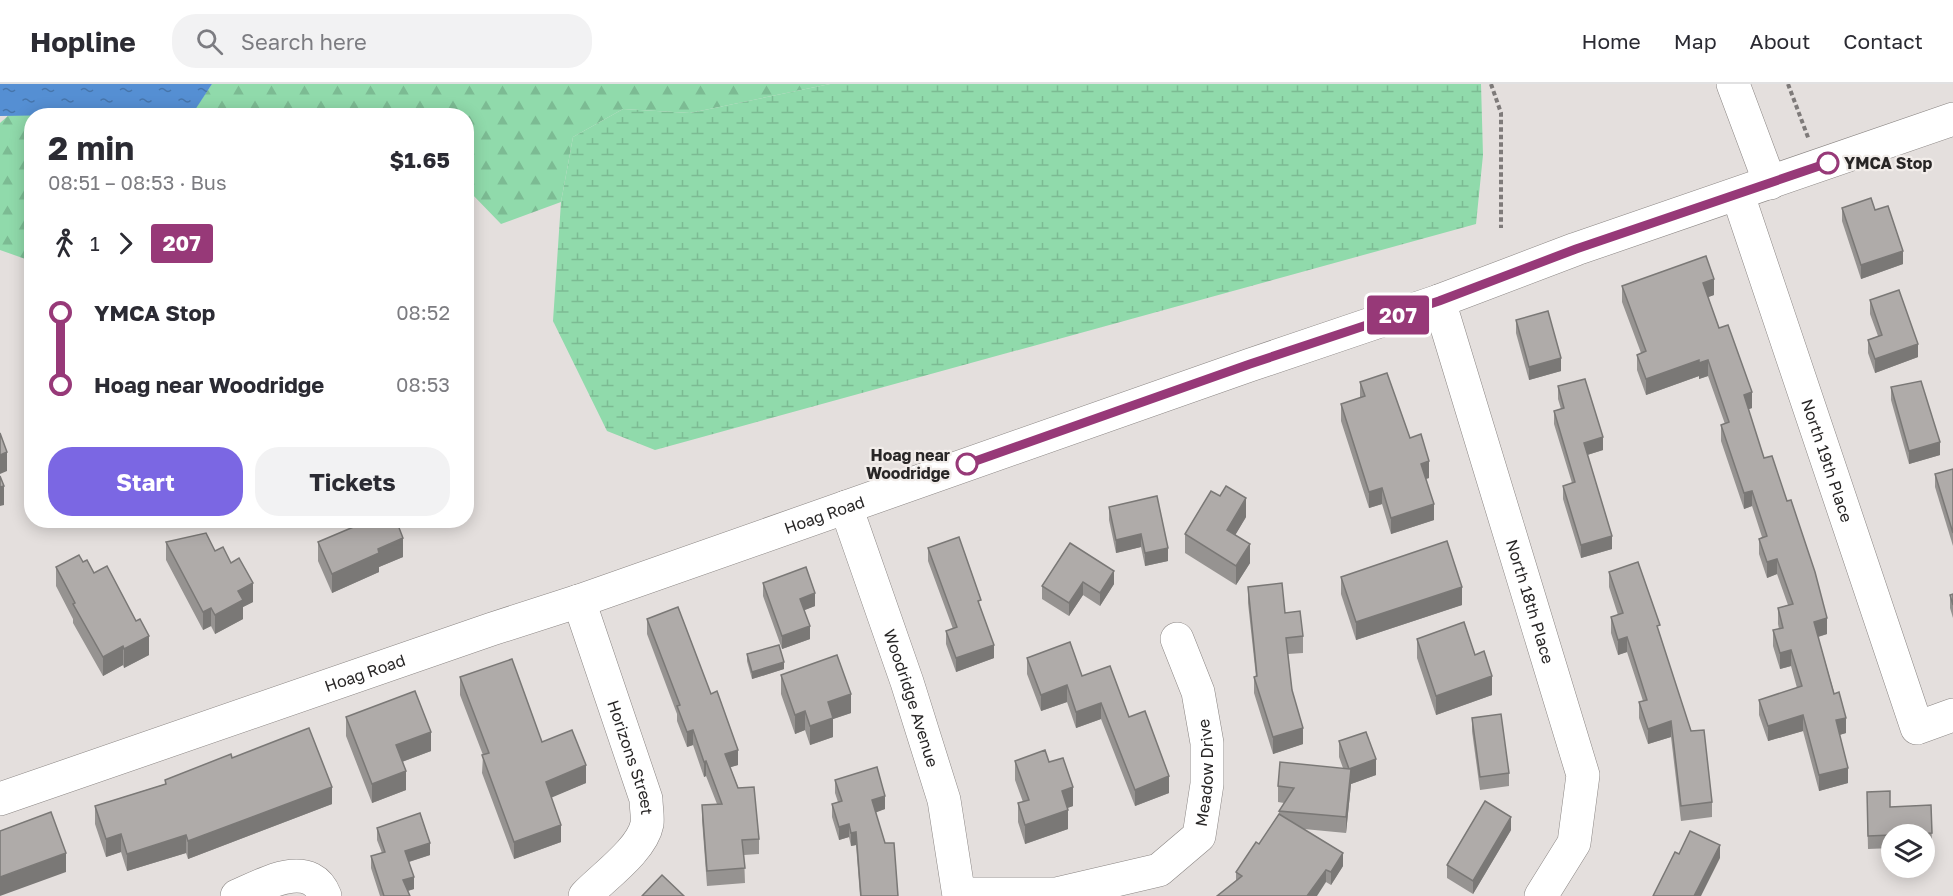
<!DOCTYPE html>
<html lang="en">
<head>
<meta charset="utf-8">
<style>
  body { margin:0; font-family:"Golos Text",sans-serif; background:#f2f2f3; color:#2b2b33; height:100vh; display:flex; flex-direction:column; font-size:22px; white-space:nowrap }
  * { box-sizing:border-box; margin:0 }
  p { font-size:20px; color:#7c7c81 }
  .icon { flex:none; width:33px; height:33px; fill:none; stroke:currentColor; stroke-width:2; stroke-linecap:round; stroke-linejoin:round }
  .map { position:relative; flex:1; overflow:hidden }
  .side { position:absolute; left:24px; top:24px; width:450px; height:420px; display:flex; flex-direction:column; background:#fff; border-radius:24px; box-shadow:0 3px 15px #0003 }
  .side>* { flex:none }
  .badge { padding:0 12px; border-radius:4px; font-size:21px; line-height:39px }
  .fabs { position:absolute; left:1881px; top:740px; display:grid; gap:12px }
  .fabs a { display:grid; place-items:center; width:54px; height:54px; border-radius:50%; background:#fff; box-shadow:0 3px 15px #0003; font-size:30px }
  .map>.badge { position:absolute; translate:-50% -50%; box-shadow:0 0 0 3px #fff }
  .legs { display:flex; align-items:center; gap:9px; height:66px; padding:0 24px; font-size:20px }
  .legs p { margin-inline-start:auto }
  .overview { display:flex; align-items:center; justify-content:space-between; height:102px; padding:0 24px }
  h1 { font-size:33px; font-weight:700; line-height:45px }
  .action { display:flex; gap:12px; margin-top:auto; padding:12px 24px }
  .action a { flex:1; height:69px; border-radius:24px; background:#7b67e3; color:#fff; font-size:24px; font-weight:700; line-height:69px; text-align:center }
  .action a+a { background:#f2f2f3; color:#2b2b33 }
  ul { padding:0 24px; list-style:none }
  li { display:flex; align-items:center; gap:21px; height:72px; font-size:22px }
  li i { display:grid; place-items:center; width:9px; height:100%; margin:0 8px; background:currentColor }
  li i::after { content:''; width:15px; height:15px; margin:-8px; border:4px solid; border-radius:50%; background:#fff }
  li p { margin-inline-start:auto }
  li:first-child i { background:linear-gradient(#0000 50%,currentColor 0) }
  li:last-child i { background:linear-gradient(currentColor 50%,#0000 0) }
  header { display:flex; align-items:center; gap:36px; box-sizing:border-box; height:84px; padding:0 30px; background:#fff; border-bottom:2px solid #e1e1e2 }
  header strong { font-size:28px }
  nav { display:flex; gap:33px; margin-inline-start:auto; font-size:21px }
  .search { width:420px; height:54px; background:#f2f2f3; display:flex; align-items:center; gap:15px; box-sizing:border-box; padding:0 21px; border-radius:24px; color:#7c7c81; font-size:22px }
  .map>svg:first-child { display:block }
  .forest { fill:url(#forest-firs) }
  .wetland { fill:url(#wetland-marsh) }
  .water { fill:url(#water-ripples) }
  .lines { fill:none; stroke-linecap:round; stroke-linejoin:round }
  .minor-casing { stroke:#8a8583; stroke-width:34 }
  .path { stroke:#7e7a79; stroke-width:4; stroke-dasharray:4.5 3; stroke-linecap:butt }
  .minor { stroke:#fff; stroke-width:33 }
  .wall { fill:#969391 }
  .shaded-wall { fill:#7a7876 }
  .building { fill:#afaba9; stroke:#7a7876; stroke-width:1.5 }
  .line-1-casing { stroke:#fff; stroke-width:14 }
  .line-1 { stroke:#973978; stroke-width:9 }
  .stop-1-dot { fill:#fff; stroke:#973978; stroke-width:3 }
  .labels { text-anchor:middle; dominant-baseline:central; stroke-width:4.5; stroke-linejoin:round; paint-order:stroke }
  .stop-label { font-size:16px; font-weight:bold; fill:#282626; stroke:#f2edea; text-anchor:start }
  .street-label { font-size:16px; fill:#282626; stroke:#f2edea }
</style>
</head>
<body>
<header>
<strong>Hopline</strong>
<div class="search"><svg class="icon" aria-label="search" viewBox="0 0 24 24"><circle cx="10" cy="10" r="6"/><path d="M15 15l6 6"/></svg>Search here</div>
<nav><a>Home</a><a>Map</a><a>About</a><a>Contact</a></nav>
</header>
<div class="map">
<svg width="1953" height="812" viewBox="0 0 1953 812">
  <defs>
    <pattern id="forest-firs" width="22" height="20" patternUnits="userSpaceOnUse" patternTransform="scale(1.5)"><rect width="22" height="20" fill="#90daab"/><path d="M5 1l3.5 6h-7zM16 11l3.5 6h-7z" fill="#7cbb93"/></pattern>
    <pattern id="wetland-marsh" width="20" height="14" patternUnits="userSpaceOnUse" patternTransform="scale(1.5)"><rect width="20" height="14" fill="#90daab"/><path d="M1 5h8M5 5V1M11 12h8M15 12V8" fill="none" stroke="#7cbb93"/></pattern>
    <pattern id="water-ripples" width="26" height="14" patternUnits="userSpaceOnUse" patternTransform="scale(1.5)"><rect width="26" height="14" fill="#558fd3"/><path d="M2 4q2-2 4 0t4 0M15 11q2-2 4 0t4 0" fill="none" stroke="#4675ab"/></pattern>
  </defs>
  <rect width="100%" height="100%" fill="#e4dfdd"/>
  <polygon class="forest" points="212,0 830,0 690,29 623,25 573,53 561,118 501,140 469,107 467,107 466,32 32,32 31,177 0,166 0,39 9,31 192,29"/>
  <polygon class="wetland" points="830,0 1481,0 1483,71 1476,140 655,366 607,347 553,237 561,118 573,53 623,25 690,29"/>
  <polygon class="water" points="0,0 212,0 193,29 0,32"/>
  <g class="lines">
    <g class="minor-casing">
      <g id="minor">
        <polyline points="1733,0 1770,99"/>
        <path id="s1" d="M 1738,111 L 1917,644 L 1953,631"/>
        <path id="s2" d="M 1439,217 L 1583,691 L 1574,759 L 1541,812"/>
        <path id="s3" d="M 846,423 L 907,598 L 944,716 L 959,812"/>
        <path id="s4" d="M 579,517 L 646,715 C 646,723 648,732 647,740 C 642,766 603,793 585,812"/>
        <path id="s5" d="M 0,715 L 492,545 L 579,517 L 1250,281 L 1439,217 L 1576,165 L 1953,35"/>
        <path id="s6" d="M 960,810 L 1056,810 L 1159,786 L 1199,752 L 1207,700 L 1207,659 L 1198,608 L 1177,555"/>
        <path d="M 237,812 C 263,801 310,773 325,812"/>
      </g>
    </g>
    <g class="path">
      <polyline points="1491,0 1501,29 1501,144"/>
      <polyline points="1788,0 1809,56"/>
    </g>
    <use href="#minor" class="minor"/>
  </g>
  <g class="wall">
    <polygon points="1842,124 1903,180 1861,195 1842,137"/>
    <polygon points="1622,202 1714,211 1708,213 1719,244 1752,324 1748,325 1764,374 1827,550 1818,553 1846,649 1839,651 1848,699 1819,707 1803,647 1768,657 1759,631 1759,616 1797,604 1791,582 1780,585 1773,562 1773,546 1779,545 1778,540 1778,524 1788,521 1777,490 1767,494 1759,470 1759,455 1762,453 1752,422 1744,425 1721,357 1721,341 1725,340 1708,292 1699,295 1699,292 1646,311 1637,286 1637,271 1641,269 1622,218"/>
    <polygon points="1870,216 1918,273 1875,289 1868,269 1868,256 1878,252 1870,230"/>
    <polygon points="1516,236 1561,287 1529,296 1516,249"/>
    <polygon points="1360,298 1429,394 1426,395 1434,436 1391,450 1382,420 1369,424 1341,337 1341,320 1360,314"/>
    <polygon points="1558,302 1603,366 1587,371 1612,465 1581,474 1563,415 1563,402 1572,399 1554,340 1554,327 1561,325 1558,315"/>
    <polygon points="1891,303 1940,371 1909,380 1891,316"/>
    <polygon points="1953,385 1953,462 1935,403 1935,390"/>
    <polygon points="1109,423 1168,477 1145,482 1141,463 1116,469 1109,436"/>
    <polygon points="1246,433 1235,451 1250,479 1236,501 1185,469 1185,450"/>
    <polygon points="166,458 215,467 253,518 243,523 243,535 215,550 211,542 203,546 166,476"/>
    <polygon points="318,458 403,473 379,483 379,488 332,509 318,477"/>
    <polygon points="1070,459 1114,500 1100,522 1083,511 1069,532 1042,515 1042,502"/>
    <polygon points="928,464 981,525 994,574 956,588 946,560 946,547 953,545 928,477"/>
    <polygon points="83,478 94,489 149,571 124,584 123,581 103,592 73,539 73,535 56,502 56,483"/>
    <polygon points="1609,488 1660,551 1712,718 1712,733 1681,737 1671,653 1648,660 1639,634 1639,618 1643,617 1627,568 1618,571 1611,549 1611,533 1618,531 1609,503"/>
    <polygon points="1341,493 1462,521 1356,556 1341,510"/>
    <polygon points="763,499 815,522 804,526 810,555 782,565 763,512"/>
    <polygon points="1248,503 1285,529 1303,552 1303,569 1288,570 1292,606 1303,660 1273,670 1254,609 1254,593 1256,593 1248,519"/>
    <polygon points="1953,510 1953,534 1950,524 1950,511"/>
    <polygon points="647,535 738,681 730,683 759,755 759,770 744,771 745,799 707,802 702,736 702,721 717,720 706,692 704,693 693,661 687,663 677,637 677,630 647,550"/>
    <polygon points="1417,555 1475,571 1492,611 1436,631 1417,574"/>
    <polygon points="747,570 784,585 752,595 747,577"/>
    <polygon points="1027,574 1082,592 1129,633 1169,709 1135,722 1101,635 1076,644 1067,618 1041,627 1027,590"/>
    <polygon points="781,591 851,629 833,635 833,653 810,661 805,646 795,650 781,610"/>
    <polygon points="460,593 542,658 586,699 551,713 561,758 514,775 482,689 483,671 460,611"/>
    <polygon points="346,633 431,667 402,678 406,706 372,719 346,652"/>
    <polygon points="1472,634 1509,689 1509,702 1480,706 1472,647"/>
    <polygon points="1339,657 1376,691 1351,700 1346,749 1304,745 1343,782 1331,801 1326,798 1236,796 1236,788 1259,760 1279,730 1279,727 1284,719 1278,718 1278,702 1343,684 1339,673"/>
    <polygon points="232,674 332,720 188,775 186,769 127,787 121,768 106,773 95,740 95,722 165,700 165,696"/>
    <polygon points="1015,677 1049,678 1073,722 1067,724 1068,745 1025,760 1018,738 1018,719 1023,718 1015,696"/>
    <polygon points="835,696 885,725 875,728 898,812 860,812 856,761 851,762 849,753 839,756 832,733 832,720 838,718 835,709"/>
    <polygon points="1867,721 1890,723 1931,721 1932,763 1924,763 1924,750 1892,750 1892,764 1868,765"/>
    <polygon points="377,744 430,771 409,778 414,805 408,807 410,812 380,812 371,784 371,772 382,769 377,756"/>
    <polygon points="1511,746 1473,810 1447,794 1447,781"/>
  </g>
  <g class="shaded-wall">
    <polygon points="1903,167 1903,180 1861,195 1861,181"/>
    <polygon points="1714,195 1714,211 1703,215 1703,199"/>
    <polygon points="1918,260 1918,273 1875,289 1875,275"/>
    <polygon points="1561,274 1561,287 1529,296 1529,283"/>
    <polygon points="1699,276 1699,292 1646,311 1646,295"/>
    <polygon points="1708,276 1708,292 1699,295 1699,279"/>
    <polygon points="1752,308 1752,324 1744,327 1744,311"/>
    <polygon points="1603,353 1603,366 1584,372 1584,359"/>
    <polygon points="1940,358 1940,371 1909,380 1909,367"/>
    <polygon points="7,368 7,387 0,390 0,371"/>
    <polygon points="1429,377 1429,394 1421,396 1421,380"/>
    <polygon points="4,402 4,421 0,422 0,403"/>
    <polygon points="1382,404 1382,420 1369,424 1369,408"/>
    <polygon points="1752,407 1752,422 1744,425 1744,409"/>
    <polygon points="1246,414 1246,433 1227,465 1227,446"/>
    <polygon points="1434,420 1434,436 1391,450 1391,434"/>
    <polygon points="1141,450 1141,463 1116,469 1116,456"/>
    <polygon points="1612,452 1612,465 1581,474 1581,461"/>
    <polygon points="403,454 403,473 379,483 379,488 332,509 332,490 378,465"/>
    <polygon points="1250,460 1250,479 1236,501 1236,482"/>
    <polygon points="1168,464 1168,477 1145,482 1145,469"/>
    <polygon points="1777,475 1777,490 1767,494 1767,478"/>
    <polygon points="1114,487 1114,500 1100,522 1100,509"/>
    <polygon points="1083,498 1083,511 1069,532 1069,519"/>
    <polygon points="253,499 253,518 243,523 243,535 215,550 215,531 238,507"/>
    <polygon points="1462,503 1462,521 1356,556 1356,538"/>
    <polygon points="815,509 815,522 800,528 800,515"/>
    <polygon points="211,524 211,542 203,546 203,528"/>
    <polygon points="1827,534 1827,550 1814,554 1814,538"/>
    <polygon points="810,542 810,555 782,565 782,552"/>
    <polygon points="149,552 149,571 124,584 124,565"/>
    <polygon points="1627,553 1627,568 1618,571 1618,556"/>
    <polygon points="994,561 994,574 956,588 956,574"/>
    <polygon points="123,562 123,581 103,592 103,573"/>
    <polygon points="1791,566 1791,582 1780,585 1780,569"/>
    <polygon points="784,578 784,585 752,595 752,588"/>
    <polygon points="1492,592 1492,611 1436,631 1436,612"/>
    <polygon points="1067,601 1067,618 1041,627 1041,611"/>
    <polygon points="851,610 851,629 833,635 833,653 810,661 810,642 828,618"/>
    <polygon points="1101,619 1101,635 1076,644 1076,628"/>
    <polygon points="805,627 805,646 795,650 795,631"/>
    <polygon points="1803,631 1803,647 1768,657 1768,642"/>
    <polygon points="1846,634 1846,649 1836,652 1836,636"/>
    <polygon points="1671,637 1671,653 1648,660 1648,645"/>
    <polygon points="1303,644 1303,660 1273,670 1273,653"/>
    <polygon points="693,646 693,661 687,663 687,648"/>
    <polygon points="431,648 431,667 396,680 396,661"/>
    <polygon points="738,666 738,681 725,685 725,670"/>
    <polygon points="1376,675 1376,691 1351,700 1346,749 1346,733 1349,685"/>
    <polygon points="706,677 706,692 704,693 704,678"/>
    <polygon points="586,681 586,699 546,716 546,698"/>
    <polygon points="1848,684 1848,699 1819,707 1819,691"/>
    <polygon points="406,687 406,706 372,719 372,700"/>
    <polygon points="1169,692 1169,709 1135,722 1135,706"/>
    <polygon points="332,703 332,720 188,775 188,757"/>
    <polygon points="1073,703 1073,722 1062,726 1062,707"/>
    <polygon points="885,712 885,725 872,730 872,716"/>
    <polygon points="1068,726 1068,745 1025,760 1025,741"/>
    <polygon points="1511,733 1511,746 1473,810 1473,797"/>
    <polygon points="849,740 849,753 839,756 839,743"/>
    <polygon points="561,741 561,758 514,775 514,758"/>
    <polygon points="856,748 856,761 851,762 851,749"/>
    <polygon points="121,750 121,768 106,773 106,755"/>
    <polygon points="186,751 186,769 127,787 127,770"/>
    <polygon points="430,759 430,771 405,779 405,767"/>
    <polygon points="1720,761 1720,774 1701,812 1694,812"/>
    <polygon points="66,769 66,788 0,812 0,793"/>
    <polygon points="1343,769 1343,782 1331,801 1331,788"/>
    <polygon points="1326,786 1326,798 1317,812 1307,812"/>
    <polygon points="414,793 414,805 403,808 403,796"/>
  </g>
  <g class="building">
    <polygon points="1871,114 1875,126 1888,122 1903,167 1861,181 1842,124"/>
    <polygon points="1706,172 1714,195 1703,199 1719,244 1728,241 1752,308 1744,311 1764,374 1772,372 1787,417 1791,416 1815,488 1827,534 1814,538 1834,610 1839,608 1846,634 1836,636 1848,684 1819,691 1803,631 1768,642 1759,616 1802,602 1791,566 1780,569 1773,546 1783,544 1778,524 1793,520 1777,475 1767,478 1759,455 1767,452 1752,407 1744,409 1721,341 1729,338 1708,276 1699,279 1699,276 1646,295 1637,271 1646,267 1622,202"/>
    <polygon points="1899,206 1918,260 1875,275 1868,256 1882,251 1870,216"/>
    <polygon points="1548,227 1561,274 1529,283 1516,236"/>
    <polygon points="1387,289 1410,354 1421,350 1429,377 1421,380 1434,420 1391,434 1382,404 1369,408 1341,320 1365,312 1360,298"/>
    <polygon points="1585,295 1603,353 1584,359 1612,452 1581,461 1563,402 1575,398 1554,327 1564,324 1558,302"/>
    <polygon points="1921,297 1940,358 1909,367 1891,303"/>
    <polygon points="0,349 7,368 0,371"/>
    <polygon points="1953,385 1953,449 1935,390"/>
    <polygon points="0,392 4,402 0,403"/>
    <polygon points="1226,402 1246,414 1227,446 1250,460 1236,482 1185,450 1211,407 1220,412"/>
    <polygon points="1157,412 1168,464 1145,469 1141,450 1116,456 1109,423"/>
    <polygon points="370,436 396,436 403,454 378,465 379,469 332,490 318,458"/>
    <polygon points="206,449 215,467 223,463 231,479 239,474 253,499 238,507 243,516 215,531 211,524 203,528 166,458"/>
    <polygon points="959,453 981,516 978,517 994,561 956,574 946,547 957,543 928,464"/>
    <polygon points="1447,457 1462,503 1356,538 1341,493"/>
    <polygon points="1070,459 1114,487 1100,509 1083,498 1069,519 1042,502"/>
    <polygon points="79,471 83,478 87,476 94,489 107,482 136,537 140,535 149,552 124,565 123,562 103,573 73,520 75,519 56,483"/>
    <polygon points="1638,478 1660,541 1657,542 1691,647 1704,646 1712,718 1681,722 1671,637 1648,645 1639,618 1647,616 1627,553 1618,556 1611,533 1623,529 1609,488"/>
    <polygon points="806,483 815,509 800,515 810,542 782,552 763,499"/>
    <polygon points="1282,499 1285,529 1300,527 1303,552 1286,554 1292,606 1303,644 1273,653 1254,593 1257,592 1248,503"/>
    <polygon points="1953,510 1953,521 1950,511"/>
    <polygon points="678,523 711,610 717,607 738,666 725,670 738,704 754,703 759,755 742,756 745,784 707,787 702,721 722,720 706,677 704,678 693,646 687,648 677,622 680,621 647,535"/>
    <polygon points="1464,538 1475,571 1484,567 1492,592 1436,612 1417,555"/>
    <polygon points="1070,558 1082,592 1110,582 1129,633 1145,627 1169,692 1135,706 1101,619 1076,628 1067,601 1041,611 1027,574"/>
    <polygon points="779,561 784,578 752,588 747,570"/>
    <polygon points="837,571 851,610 828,618 833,634 810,642 805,627 795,631 781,591"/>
    <polygon points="512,575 542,658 572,646 586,681 546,698 561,741 514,758 482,671 489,669 460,593"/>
    <polygon points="415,607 431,648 396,661 406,687 372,700 346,633"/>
    <polygon points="1501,630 1509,689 1480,693 1472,634"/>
    <polygon points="309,644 332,703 188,757 186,751 127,770 121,750 106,755 95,722 166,700 165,696 231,670 232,674"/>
    <polygon points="1366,648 1376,675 1349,685 1351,685 1346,733 1279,727 1294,704 1278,702 1280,678 1349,685 1339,657"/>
    <polygon points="1045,666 1049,678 1063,674 1073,703 1062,707 1068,726 1025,741 1018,719 1029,716 1015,677"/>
    <polygon points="877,683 885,712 872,716 885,759 894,759 898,812 861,812 856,748 851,749 849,740 839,743 832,720 842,717 835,696"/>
    <polygon points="1890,707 1890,723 1931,721 1932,749 1892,750 1892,751 1868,752 1867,708"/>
    <polygon points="1485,717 1511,733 1473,797 1447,781"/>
    <polygon points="51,728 66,769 0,793 0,747"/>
    <polygon points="420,729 430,759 405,767 414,793 403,796 410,812 384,812 371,772 385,768 377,744"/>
    <polygon points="1279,730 1343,769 1331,788 1326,786 1307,812 1217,812 1242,792 1236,788 1256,758 1259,760"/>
    <polygon points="1690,747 1720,761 1694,812 1653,812 1675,768 1679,770"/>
    <polygon points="662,791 684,812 642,812"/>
  </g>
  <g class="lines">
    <g class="line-1-casing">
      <polyline id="line-1" points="967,380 1250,280 1439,217 1576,165 1828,79"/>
    </g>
    <use href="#line-1" class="line-1"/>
  </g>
  <g class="stop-1-dot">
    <circle cx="1828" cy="79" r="10"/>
    <circle cx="967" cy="380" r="10"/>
  </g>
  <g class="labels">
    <g class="stop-label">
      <text x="1844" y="79">YMCA Stop</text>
      <text x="950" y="371" text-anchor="end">Hoag near<tspan x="950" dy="18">Woodridge</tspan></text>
    </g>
    <g class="street-label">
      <text stroke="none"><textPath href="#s1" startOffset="280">North 19th Place</textPath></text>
      <text stroke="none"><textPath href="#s5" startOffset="872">Hoag Road</textPath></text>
      <text stroke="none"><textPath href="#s2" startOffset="314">North 18th Place</textPath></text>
      <text stroke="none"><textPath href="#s5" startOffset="386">Hoag Road</textPath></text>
      <text stroke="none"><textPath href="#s3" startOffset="202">Woodridge Avenue</textPath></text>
      <text stroke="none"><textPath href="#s4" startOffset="165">Horizons Street</textPath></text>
      <text stroke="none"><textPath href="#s6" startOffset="318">Meadow Drive</textPath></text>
    </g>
  </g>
</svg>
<div class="fabs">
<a><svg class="icon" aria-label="layers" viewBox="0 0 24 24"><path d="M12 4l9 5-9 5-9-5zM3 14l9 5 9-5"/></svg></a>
</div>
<b class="badge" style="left:1398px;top:231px;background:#973978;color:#fff">207</b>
<section class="side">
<div class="overview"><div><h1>2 min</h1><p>08:51 – 08:53 · Bus</p></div><b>$1.65</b></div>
<div class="legs"><svg class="icon" aria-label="walk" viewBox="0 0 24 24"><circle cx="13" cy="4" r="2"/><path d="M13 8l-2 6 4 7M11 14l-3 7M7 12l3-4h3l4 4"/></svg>1<svg class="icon" aria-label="forward" viewBox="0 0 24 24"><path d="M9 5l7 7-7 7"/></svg><b class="badge" style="background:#973978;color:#fff">207</b></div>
<ul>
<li><i style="color:#973978"></i><b>YMCA Stop</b><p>08:52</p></li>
<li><i style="color:#973978"></i><b>Hoag near Woodridge</b><p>08:53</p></li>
</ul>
<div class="action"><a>Start</a><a>Tickets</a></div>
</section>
</div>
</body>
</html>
